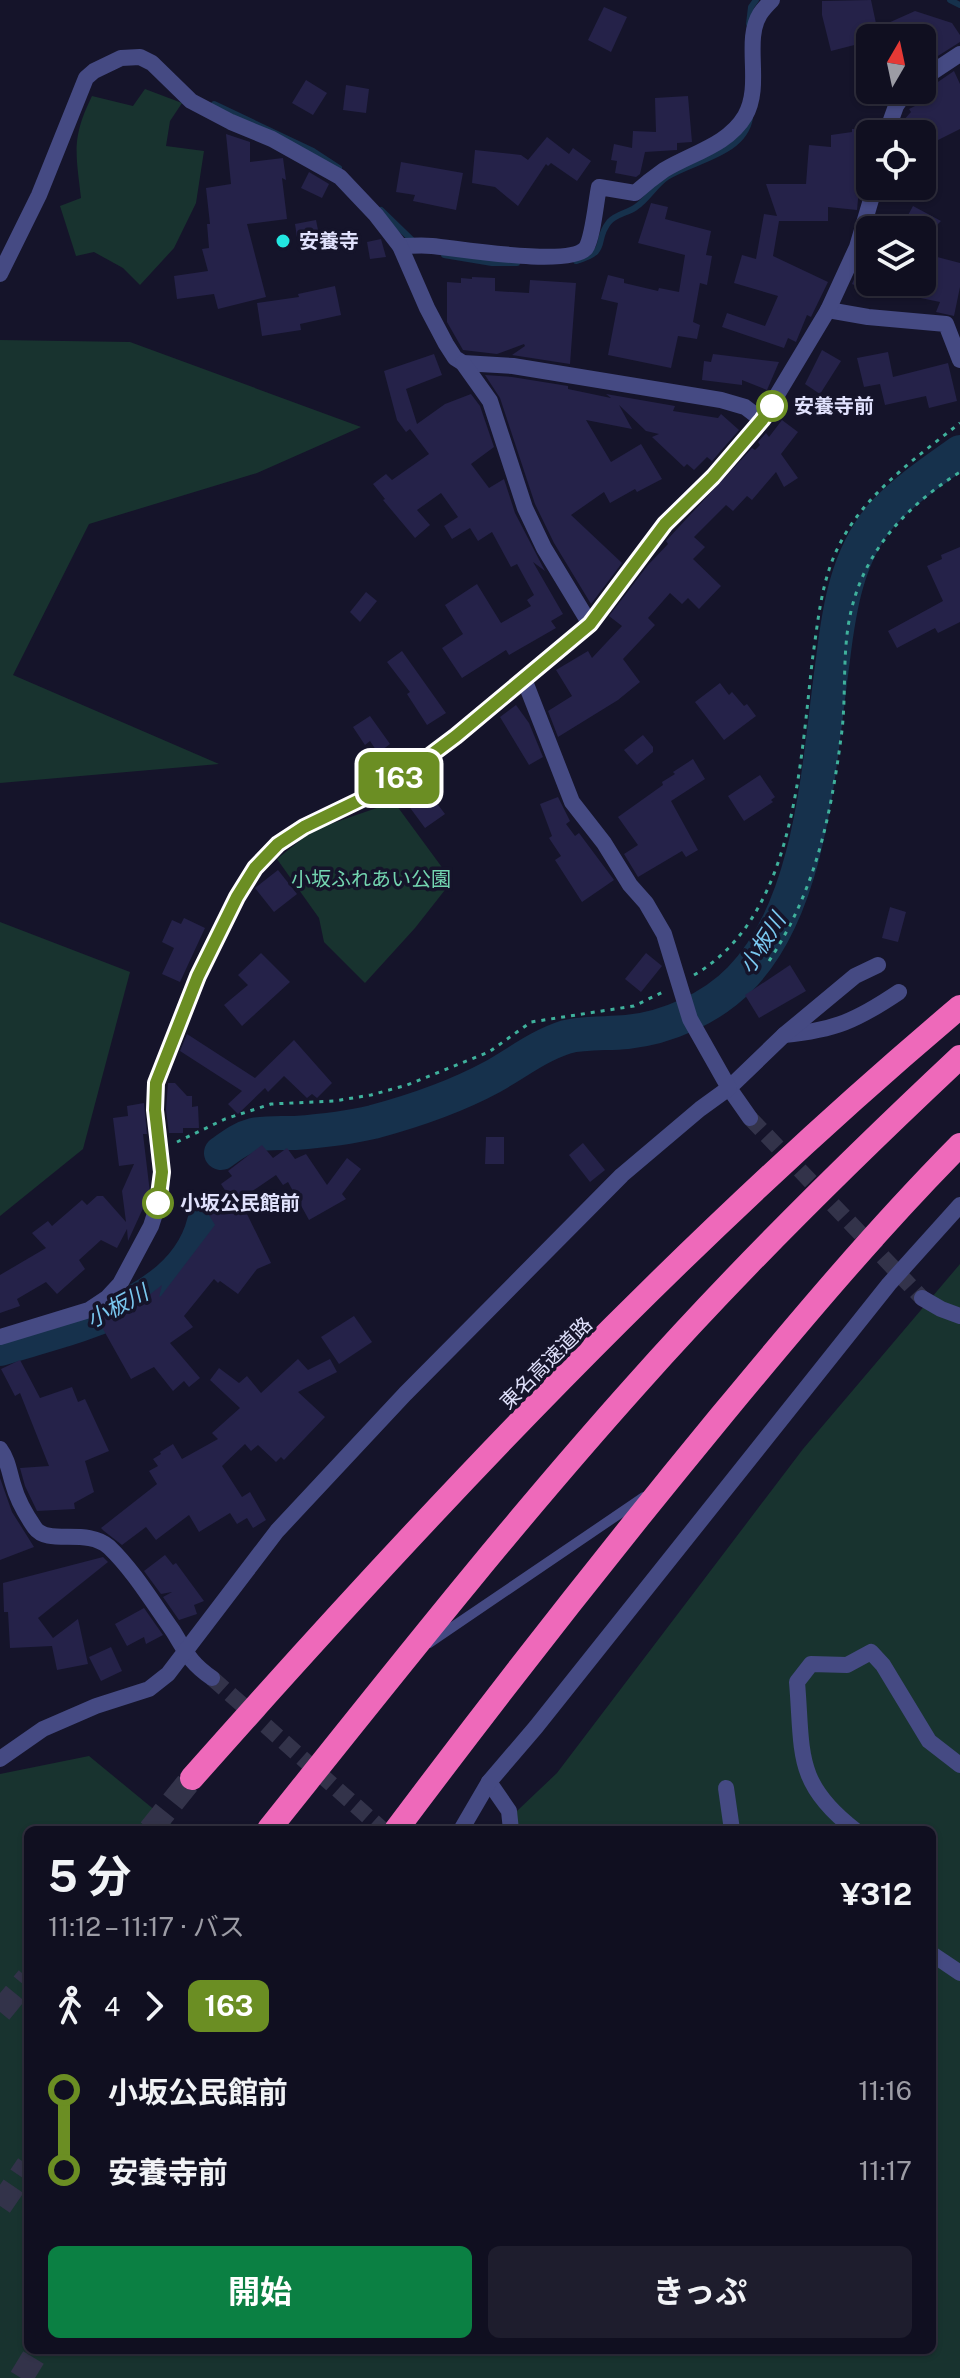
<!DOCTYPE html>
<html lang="ja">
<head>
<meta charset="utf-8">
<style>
  body { margin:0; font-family:"Public Sans","Noto Sans JP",sans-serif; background:#1e1d2d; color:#f1f3f6; height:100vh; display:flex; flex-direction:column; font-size:30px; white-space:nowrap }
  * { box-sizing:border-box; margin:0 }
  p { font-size:26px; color:#9c9ca5 }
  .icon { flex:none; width:44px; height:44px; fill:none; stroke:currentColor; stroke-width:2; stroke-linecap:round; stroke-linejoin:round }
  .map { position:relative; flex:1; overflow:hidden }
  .sheet { position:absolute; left:24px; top:1826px; width:912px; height:528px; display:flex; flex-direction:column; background:#100f20; border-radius:12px; box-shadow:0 2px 6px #0004,0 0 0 2px #302f3e }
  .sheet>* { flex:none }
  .badge { padding:0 16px; border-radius:12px; font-size:28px; line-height:52px }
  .needle { width:52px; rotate:9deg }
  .tools { position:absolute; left:856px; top:24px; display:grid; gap:16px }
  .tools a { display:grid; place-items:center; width:80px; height:80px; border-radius:12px; background:#100f20; box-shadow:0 2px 6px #0004,0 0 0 2px #302f3e; font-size:40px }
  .map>.badge { position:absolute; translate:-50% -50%; box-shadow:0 0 0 4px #fff }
  .legs { display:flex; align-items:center; gap:12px; height:88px; padding:0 24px; font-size:26px }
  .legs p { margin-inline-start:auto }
  .headline { display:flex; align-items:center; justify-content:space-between; height:136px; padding:0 24px }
  h1 { font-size:44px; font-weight:700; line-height:60px }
  .cta { display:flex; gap:16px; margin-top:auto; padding:16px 24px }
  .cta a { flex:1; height:92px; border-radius:12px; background:#0b8043; color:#fff; font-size:32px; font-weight:700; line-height:92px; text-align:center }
  .cta a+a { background:#1e1d2d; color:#f1f3f6 }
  ul { padding:0 24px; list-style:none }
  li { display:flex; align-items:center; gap:28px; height:80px; font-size:30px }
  li i { display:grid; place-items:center; width:12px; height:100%; margin:0 10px; background:currentColor }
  li i::after { content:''; width:20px; height:20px; margin:-10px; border:6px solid; border-radius:50%; background:#100f20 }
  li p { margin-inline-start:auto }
  li:first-child i { background:linear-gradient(#0000 50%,currentColor 0) }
  li:last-child i { background:linear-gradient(currentColor 50%,#0000 0) }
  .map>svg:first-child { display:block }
  .green { fill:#18332f }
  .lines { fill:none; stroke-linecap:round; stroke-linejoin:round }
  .stream { stroke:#16314c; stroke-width:6 }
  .river { stroke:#16314c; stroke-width:34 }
  .building { fill:#252249 }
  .minor-tunnel { stroke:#33334a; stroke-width:16; stroke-dasharray:16 8; stroke-linecap:butt }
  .motorway-tunnel { stroke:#33334a; stroke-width:24; stroke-dasharray:24 12; stroke-linecap:butt }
  .path { stroke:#3fb19c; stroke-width:3; stroke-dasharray:4 6; stroke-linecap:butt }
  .service { stroke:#454a83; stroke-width:10 }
  .minor { stroke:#454a83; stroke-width:16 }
  .motorway { stroke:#ee69ba; stroke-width:24 }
  .line-1-casing { stroke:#fff; stroke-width:18 }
  .line-1 { stroke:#6b8e23; stroke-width:12 }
  .poi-dot { fill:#22e6e1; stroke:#15142a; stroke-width:3 }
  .stop-1-dot { fill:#fff; stroke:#6b8e23; stroke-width:4 }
  .labels { text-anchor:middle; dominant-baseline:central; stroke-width:7; stroke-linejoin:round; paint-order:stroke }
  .poi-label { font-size:20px; font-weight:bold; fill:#e0e1fc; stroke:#15142a; text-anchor:start }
  .stop-label { font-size:20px; font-weight:bold; fill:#e0e1fc; stroke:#15142a; text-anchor:start }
  .park-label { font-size:20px; fill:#73d5b0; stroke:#15142a }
  .street-label { font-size:20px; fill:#e0e1fc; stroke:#15142a }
  .water-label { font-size:22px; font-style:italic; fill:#7ac8f0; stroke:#15142a }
</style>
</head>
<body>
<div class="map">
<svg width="960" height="2378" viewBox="0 0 960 2378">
  <rect width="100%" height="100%" fill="#15142a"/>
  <g class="green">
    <path d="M 145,89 L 182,103 L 170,121 L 166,146 L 204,151 L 196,203 L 174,248 L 140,285 L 123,268 L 94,252 L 76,256 L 60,206 L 81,198 C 76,153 71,139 92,96 L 133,106 Z"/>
    <polygon points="0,340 130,342 361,427 257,473 89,524 13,675 219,764 0,783"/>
    <polygon points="394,802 452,881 415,928 365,983 324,942 319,918 277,859 313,830"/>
    <polygon points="0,922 130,972 83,1149 0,1216"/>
    <polygon points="960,1264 960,2378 0,2378 0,1774 89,1756 179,1830 28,1830 28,2350 932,2350 932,1830 497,1830 557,1773 803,1449"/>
  </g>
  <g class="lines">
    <g class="stream">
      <polyline points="950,0 960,5"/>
      <polyline points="749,24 751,7 756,0"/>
      <polyline points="214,104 313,151 339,168"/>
      <polyline points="381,210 413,241"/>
      <polyline points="444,255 492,263 517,263"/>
      <path d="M 576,261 C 611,251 593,242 609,222 C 616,214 628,213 636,207 C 648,199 655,185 667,177 C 694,160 744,154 750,118"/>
    </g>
    <g class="river">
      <path d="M 221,1153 C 231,1146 241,1138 253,1135 C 266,1132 281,1133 295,1133 C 321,1131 348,1128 373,1122 C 414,1111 455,1097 492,1077 C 517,1063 538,1046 566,1037 C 585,1032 607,1034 627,1032 C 667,1028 712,1008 740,979 C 814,904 819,758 833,659 C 839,609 847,557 880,517 C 902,492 933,471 960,452"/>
      <path d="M 0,1349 C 70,1327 183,1306 204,1222"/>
    </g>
  </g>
  <g class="building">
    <polygon points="871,0 877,28 915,11 952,23 960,35 960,42 922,66 922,38 870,38 870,41 831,51 822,15 822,1"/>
    <polygon points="604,7 627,17 611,52 588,40"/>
    <polygon points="954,71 960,84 960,129 922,148 922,134 907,134 900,128 902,122 911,112 909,109 937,95 932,86"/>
    <polygon points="306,80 327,93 313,115 292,103"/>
    <polygon points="346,85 369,89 366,113 343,110"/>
    <polygon points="688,96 692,142 677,143 677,150 645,152 640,174 636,177 615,173 617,161 611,160 614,144 632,148 633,131 656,132 655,98"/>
    <polygon points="852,129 867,129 867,157 862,157 857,210 828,207 828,221 779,221 773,256 828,282 811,317 807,315 796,342 788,338 784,348 722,327 727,313 765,326 778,296 734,283 742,255 756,259 764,214 777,216 766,184 806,184 809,145 831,147 831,135 852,132"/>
    <polygon points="226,134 250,142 250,162 283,158 286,180 282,178 287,219 247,224 266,297 218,309 214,294 177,299 174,276 208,271 202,249 209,248 207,224 210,224 206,188 231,184"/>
    <polygon points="547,137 569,154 573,148 591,161 577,181 551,163 548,166 546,164 518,206 495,187 472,183 475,150 521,155 528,160"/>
    <polygon points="401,162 463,173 456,210 413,201 415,195 396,192"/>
    <polygon points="309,172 329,184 322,198 301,188"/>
    <polygon points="651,203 668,207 665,219 711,231 706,255 712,256 707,285 700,283 693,322 700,325 697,339 678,336 671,368 608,355 618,303 601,299 608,275 624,279 624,283 658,291 659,288 679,292 685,255 638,243"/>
    <polygon points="913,206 941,221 922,240 922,230 900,230"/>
    <polygon points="316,220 320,240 298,244 295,224"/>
    <polygon points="381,239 386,257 370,259 367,242"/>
    <polygon points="870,242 870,292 852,284"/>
    <polygon points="922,253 960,263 960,287 954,316 936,312 940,302 877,289 878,282 922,282"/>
    <polygon points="472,277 495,278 495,291 529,293 530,280 576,283 570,364 512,355 525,346 524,344 497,354 463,350 447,322 447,282 461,283 461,278 472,279"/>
    <polygon points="335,286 341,315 300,324 301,330 262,336 257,303 299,297 298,294"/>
    <polygon points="822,350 841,361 820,394 805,384"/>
    <polygon points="888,352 893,377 948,363 957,401 929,408 926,396 885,405 880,384 864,387 857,358"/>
    <polygon points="434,354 442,375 406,389 417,424 445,404 471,394 480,406 494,447 471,464 489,488 504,479 515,513 545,571 533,562 563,614 551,621 556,628 509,655 506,650 462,678 442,648 463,634 445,605 477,584 501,623 531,606 527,600 534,595 517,564 511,567 492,532 478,541 470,528 452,539 444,526 458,517 441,493 417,510 430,525 415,538 383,500 385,499 373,484 386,474 392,480 429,454 410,429 406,432 397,420 384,371"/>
    <polygon points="713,354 779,362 767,390 742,380 742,385 702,380 704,361 711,362"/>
    <polygon points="485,375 512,377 568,386 568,389 611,398 606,394 675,406 673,411 718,418 721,414 739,430 712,461 707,457 694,470 687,464 684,467 652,437 659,434 646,431 619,405 632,429 586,420 611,462 641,444 662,479 637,492 635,489 610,503 604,492 571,515 622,563 591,604 554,543 535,504 500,398"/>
    <polygon points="782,420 798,432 781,454 798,478 784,487 776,472 752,500 747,496 733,511 726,505 694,537 705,547 693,559 721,586 699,609 688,598 682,604 670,593 648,618 655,625 623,659 640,682 618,700 558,737 548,711 572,696 556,670 588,651 592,658 622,626 609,616 648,565 668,544 666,541 752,448 755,450 760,445 758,442 766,433 769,437"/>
    <polygon points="960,547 960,622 938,633 935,628 897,648 888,631 943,601 927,566 942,559 941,555"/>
    <polygon points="366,592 377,601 360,622 350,612"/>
    <polygon points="402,651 446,713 427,725 407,694 410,692 387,662"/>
    <polygon points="720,683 729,695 732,692 744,706 747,704 756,716 724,740 695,702"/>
    <polygon points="516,705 529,723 543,757 529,765 500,717"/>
    <polygon points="370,716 390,744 378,753 370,741 365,745 353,727"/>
    <polygon points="643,735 653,747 653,752 637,765 624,750"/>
    <polygon points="693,759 705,779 671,801 698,850 686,857 682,851 638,877 624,854 638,845 618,817 663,785 662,782 675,774 673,772"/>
    <polygon points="760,775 775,797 771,800 773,802 744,821 728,796"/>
    <polygon points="420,781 445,814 425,828 408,805 412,801 405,792"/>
    <polygon points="558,797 570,821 566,824 575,836 579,833 614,880 582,902 555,860 561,856 549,838 552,836 540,804"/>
    <polygon points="278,870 297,894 274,912 255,888"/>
    <polygon points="890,907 906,912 898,942 882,938"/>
    <polygon points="184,918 205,928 180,982 162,974 174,948 162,942 172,920 181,924"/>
    <polygon points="261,953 290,982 242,1026 224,1005 248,985 238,975"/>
    <polygon points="646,953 662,966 641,992 625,979"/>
    <polygon points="790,965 806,991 759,1018 745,995"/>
    <polygon points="187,1034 255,1078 294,1040 332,1083 317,1098 312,1094 307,1098 284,1076 268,1092 265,1088 238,1114 228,1104 242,1091 180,1051"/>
    <polygon points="168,1083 175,1083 187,1096 192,1096 192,1107 198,1106 199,1128 183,1128 183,1133 169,1133 166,1110"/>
    <polygon points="144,1103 147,1134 143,1134 150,1193 128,1241 127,1229 117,1248 101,1240 79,1260 85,1269 57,1294 46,1282 17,1299 20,1306 0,1313 0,1275 46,1248 32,1233 48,1221 52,1226 82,1200 87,1205 97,1196 103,1196 126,1222 122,1191 134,1164 119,1166 113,1118 128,1116 127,1106"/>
    <polygon points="486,1137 504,1137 504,1164 485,1164"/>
    <polygon points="583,1143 605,1170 590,1182 569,1155"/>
    <polygon points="262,1145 273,1158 287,1148 295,1159 306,1154 327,1185 347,1158 361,1169 342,1194 346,1199 309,1220 288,1182 283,1185 276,1175 245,1196 252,1208 246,1212 271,1263 257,1269 238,1294 220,1281 218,1283 214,1279 184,1316 193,1327 170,1343 200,1378 189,1387 184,1381 173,1391 154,1367 131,1379 98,1320 134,1302 136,1305 162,1285 159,1297 161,1296 215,1225 209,1215 232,1201 221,1184 232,1176 228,1171"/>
    <polygon points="354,1316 372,1342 339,1364 321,1337"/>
    <polygon points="298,1359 308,1370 330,1359 337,1372 298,1392 325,1417 284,1460 281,1457 276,1462 258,1445 251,1451 245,1444 222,1466 242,1497 250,1492 266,1520 253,1528 247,1518 237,1524 230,1513 199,1532 189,1515 156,1540 146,1527 122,1545 104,1531 101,1528 157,1484 149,1471 158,1466 153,1459 161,1454 160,1452 173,1444 182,1459 218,1439 212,1433 240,1408 210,1380 219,1368 239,1383 247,1376 261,1393"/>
    <polygon points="20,1360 40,1398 72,1387 78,1402 85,1399 109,1451 85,1461 94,1492 74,1503 75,1509 37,1511 25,1486 20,1468 49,1466 20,1393 15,1396 1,1369"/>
    <polygon points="0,1478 12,1512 34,1547 0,1560"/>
    <polygon points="165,1555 173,1565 176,1563 204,1601 194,1605 197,1614 179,1620 163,1597 172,1592 161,1594 144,1571"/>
    <polygon points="103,1557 108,1562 38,1618 53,1638 78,1619 88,1664 57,1670 52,1646 10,1648 8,1612 4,1612 3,1583"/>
    <polygon points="144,1608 163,1635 146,1644 144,1637 127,1646 115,1624"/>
    <polygon points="111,1647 122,1671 101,1681 89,1657"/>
  </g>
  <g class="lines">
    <g class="minor-tunnel">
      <polyline points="750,1118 922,1298"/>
      <polyline points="212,1678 383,1830"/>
    </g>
    <g class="motorway-tunnel">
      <polyline points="150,1830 192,1778"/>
      <polyline points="0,2012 28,1978"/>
      <polyline points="0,2206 28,2165"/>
      <polyline points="21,2378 38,2350"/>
    </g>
    <g class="path">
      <path d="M 769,961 C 815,891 830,820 841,738 C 846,703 843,669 847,635 C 855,561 900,510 960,472"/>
      <path d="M 694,975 C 797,915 800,760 813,655 C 818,621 821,586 835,554 C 859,498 913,460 960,423"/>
      <polyline points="177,1142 225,1119 271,1104 334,1101 371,1095 407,1085 489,1052 531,1022 634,1006 663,992"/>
    </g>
    <polyline class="service" points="429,1643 644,1497"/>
    <g class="minor">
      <polyline points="922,79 960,54"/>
      <polyline points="886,134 896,106 907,90"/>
      <path d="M 400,246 C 411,246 422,245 432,246 C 457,248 570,268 586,248 C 593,237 596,201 599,187 L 635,193 C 644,185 654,177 664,170 C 692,153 728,145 745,116 C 763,85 743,41 760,14 C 763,9 768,4 772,0"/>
      <polyline points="0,274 39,195 86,78 94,71 121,58 140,57 152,63 191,101 231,122 272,139 340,177 376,215 400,246 427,308 446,344 455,358 463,363 513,366 721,400 745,407 762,420"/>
      <polyline points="828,310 868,317 946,324 960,360"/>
      <polyline points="463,363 490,401 525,508 544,548 590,624"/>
      <path d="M 784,1035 C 835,1030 856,1021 899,992"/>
      <polyline points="750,1118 729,1088 784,1035 855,976 878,965"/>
      <polyline points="922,1298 941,1309 960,1316"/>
      <polyline points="0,1337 89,1310 107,1298 120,1284 151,1226 161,1195 162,1172 155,1110 156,1083 198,976 237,897 255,868 278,844 304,827 387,787 416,766 456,736 590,624 665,524 713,477 762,420 828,310 857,247 875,186"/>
      <path d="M 0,1449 C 8,1460 9,1471 13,1484 C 17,1499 26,1515 35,1528 C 48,1546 87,1527 109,1547 C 134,1571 153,1603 173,1631 C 186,1652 190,1663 212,1678"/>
      <polyline points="0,1759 43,1729 96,1706 149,1689 168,1674 277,1531 405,1394 622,1175 700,1109 729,1088 690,1019 664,934 646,903 630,885 604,843 572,802 524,679"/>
      <polyline points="489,1782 509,1811 511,1830"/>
      <polyline points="726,1788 732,1830"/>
      <polyline points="461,1830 489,1782 536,1727 889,1284 960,1205"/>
      <path d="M 855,1830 C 794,1783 803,1753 797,1682 L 811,1664 L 847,1665 L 871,1652 L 883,1665 L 929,1741 L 960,1765"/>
      <polyline points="932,1954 960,1973"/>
    </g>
    <g class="motorway">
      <path d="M 192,1778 C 431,1508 684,1240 960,1007"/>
      <path d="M 269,1829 C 389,1679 508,1528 636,1385 C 738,1270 848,1162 960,1057"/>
      <path d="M 396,1830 C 501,1690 609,1552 721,1416 C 798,1323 875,1231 960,1145"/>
    </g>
  </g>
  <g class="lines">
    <g class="line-1-casing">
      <polyline id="line-1" points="158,1203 162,1172 155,1110 156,1083 198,976 237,897 255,868 278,844 304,827 387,787 416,766 456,736 590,624 665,524 713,477 762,420 772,406"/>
    </g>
    <use href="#line-1" class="line-1"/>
  </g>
  <circle class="poi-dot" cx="283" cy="241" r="8"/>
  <g class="stop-1-dot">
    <circle cx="772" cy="406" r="14"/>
    <circle cx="158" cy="1203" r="14"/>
  </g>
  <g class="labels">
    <g class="poi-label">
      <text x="299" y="241">安養寺</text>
    </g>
    <g class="stop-label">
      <text x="794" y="406">安養寺前</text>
      <text x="180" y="1203">小坂公民館前</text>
    </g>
    <g class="park-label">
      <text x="371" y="879">小坂ふれあい公園</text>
    </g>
    <g class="street-label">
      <text transform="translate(546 1363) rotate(-45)">東名高速道路</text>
    </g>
    <g class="water-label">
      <text transform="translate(762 943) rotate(-58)">小板川</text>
      <text transform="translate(117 1306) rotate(-28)">小板川</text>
    </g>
  </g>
</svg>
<div class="tools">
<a><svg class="needle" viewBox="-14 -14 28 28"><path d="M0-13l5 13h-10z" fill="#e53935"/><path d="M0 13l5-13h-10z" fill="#9c9ca5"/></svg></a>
<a><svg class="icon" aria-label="locate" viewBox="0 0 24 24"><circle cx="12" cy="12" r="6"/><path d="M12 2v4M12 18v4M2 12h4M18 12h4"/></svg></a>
<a><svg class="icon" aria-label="layers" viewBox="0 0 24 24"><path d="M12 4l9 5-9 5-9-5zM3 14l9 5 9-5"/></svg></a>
</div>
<b class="badge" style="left:399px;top:778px;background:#6b8e23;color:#fff">163</b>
<section class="sheet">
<div class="headline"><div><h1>5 分</h1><p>11:12 – 11:17 · バス</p></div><b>¥312</b></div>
<div class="legs"><svg class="icon" aria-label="walk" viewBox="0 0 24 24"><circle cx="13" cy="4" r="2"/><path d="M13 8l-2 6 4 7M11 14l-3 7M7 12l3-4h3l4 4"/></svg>4<svg class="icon" aria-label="forward" viewBox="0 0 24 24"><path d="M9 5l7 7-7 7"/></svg><b class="badge" style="background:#6b8e23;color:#fff">163</b></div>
<ul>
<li><i style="color:#6b8e23"></i><b>小坂公民館前</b><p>11:16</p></li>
<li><i style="color:#6b8e23"></i><b>安養寺前</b><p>11:17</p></li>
</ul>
<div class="cta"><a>開始</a><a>きっぷ</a></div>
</section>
</div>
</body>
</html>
